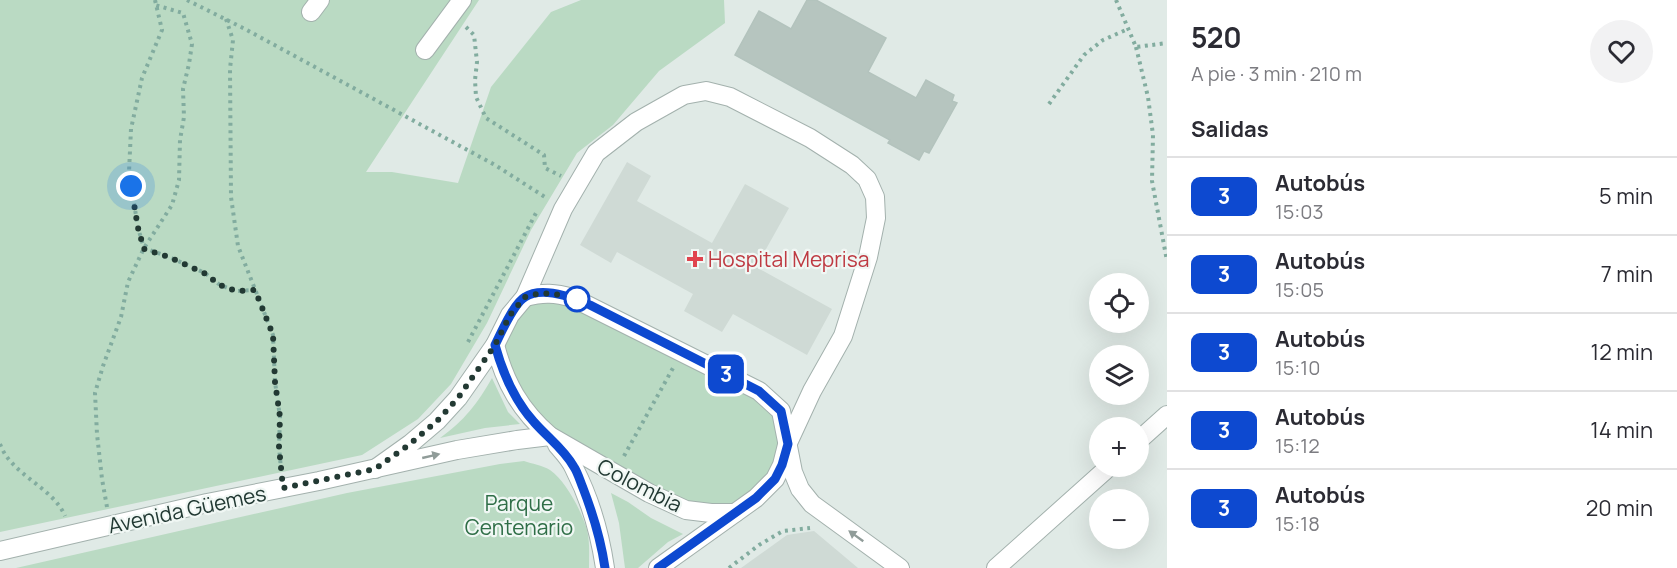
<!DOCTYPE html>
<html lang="es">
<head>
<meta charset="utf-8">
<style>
  body { margin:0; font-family:Manrope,sans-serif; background:#f2f2f3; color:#2b2b33; height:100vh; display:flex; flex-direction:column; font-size:22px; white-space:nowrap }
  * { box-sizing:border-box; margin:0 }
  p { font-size:20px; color:#7c7c81 }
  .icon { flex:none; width:33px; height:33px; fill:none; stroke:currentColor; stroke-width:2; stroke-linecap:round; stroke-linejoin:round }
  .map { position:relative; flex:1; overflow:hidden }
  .drawer { display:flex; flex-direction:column; background:#fff; width:510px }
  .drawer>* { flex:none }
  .badge { padding:0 12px; border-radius:9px; font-size:21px; line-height:39px }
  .fabs { position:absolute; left:1089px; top:273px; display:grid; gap:12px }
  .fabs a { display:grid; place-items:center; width:60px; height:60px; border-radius:50%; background:#fff; box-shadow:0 6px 24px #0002; font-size:30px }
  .you { position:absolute; width:30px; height:30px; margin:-15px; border:4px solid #fff; border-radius:50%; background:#1a73e8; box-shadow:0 0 0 9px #1a73e833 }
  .map>.badge { position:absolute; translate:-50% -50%; box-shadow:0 0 0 3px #fff }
  h2 { padding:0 24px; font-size:22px; line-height:54px }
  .round { display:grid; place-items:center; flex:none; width:63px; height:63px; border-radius:32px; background:#f2f2f3 }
  .summary { display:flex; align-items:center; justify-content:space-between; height:102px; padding:0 24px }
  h1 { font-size:28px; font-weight:700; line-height:45px }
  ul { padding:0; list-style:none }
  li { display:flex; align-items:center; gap:18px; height:78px; padding:0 24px; border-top:2px solid #e1e1e2 }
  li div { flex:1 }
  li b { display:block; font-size:22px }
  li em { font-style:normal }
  li .badge { min-width:66px; font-weight:700; text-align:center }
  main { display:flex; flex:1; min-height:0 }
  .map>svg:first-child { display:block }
  .built { fill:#cfdad5 }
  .green { fill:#badac3 }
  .building { fill:#b6c5bf; stroke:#b3c3bd; stroke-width:1.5 }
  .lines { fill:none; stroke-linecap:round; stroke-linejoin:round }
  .minor-casing { stroke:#a3b1ad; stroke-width:20 }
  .path { stroke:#82ac9f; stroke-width:4; stroke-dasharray:3 4.5; stroke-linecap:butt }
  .minor { stroke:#fff; stroke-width:18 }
  .oneway { fill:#909c99 }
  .line-casing { stroke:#fff; stroke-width:14 }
  .line { stroke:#0d49d0; stroke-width:9 }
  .walk { stroke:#223933; stroke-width:6; stroke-dasharray:0 10.8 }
  .health-dot { fill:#e0444e; stroke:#f0f7f4; stroke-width:2 }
  .stop-dot { fill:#fff; stroke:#0d49d0; stroke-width:3 }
  .labels { text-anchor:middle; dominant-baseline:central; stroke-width:4.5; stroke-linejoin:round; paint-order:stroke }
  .health-label { font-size:21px; fill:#be3a42; stroke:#f0f7f4; text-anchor:start }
  .street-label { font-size:21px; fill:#223933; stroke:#f0f7f4 }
  .park-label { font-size:21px; fill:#2f6e47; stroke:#f0f7f4 }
</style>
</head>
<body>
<main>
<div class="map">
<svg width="1167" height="568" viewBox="0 0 1167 568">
  <rect width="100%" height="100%" fill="#e0eae6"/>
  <g class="built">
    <polygon points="627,162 651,176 637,201 712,243 745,184 789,208 756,267 832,309 807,355 733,314 722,332 684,311 693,294 617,252 611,263 580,245"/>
    <polygon points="814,531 858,568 741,568 787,535"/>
  </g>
  <g class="green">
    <polygon points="0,0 479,0 366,172 392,172 458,183 491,87 551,12 581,0 724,0 725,23 659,71 613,125 577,153 531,230 487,323 451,384 418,419 362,455 0,532"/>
    <polygon points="556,294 781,411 787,445 756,498 711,513 550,436 495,345 525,297"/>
    <path d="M 492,378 L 508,412 L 520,424 L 485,428 L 440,438 C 464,421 478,403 492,378 Z"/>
    <path d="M 524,461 C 532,464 542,465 550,470 C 566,481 582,512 587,530 C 590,542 589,556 589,568 L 16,568 L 347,493 L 500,464 Z"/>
    <polygon points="611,493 628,502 651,518 683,534 668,542 638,568 625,568 619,523"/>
  </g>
  <polygon class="building" points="807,0 816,0 886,38 868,72 916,98 926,80 954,95 952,101 957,103 929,153 924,151 919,160 888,143 890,140 735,55 759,11 791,29"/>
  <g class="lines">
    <g class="minor-casing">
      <g id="minor">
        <polyline points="311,12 320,0"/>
        <polyline points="425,50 462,0"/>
        <path d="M 525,297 C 544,292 555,293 573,298 L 759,391 L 781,411 L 793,472 L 800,489 L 812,504 L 900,568"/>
        <path d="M 495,345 C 505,383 520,410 550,436 L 649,493 L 686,510 L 711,513 L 735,513"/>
        <polyline points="1138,441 1167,415"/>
        <path d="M 557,445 C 563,452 570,459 574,468 C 590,499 600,534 605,568"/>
        <polyline points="375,469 410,444 437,421 458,398 495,345 510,315 525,297 563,209 596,153 636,122 684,95 706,91 730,97 810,138 852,165 867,179 875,197 876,218 868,257 843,336 812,391 787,445 782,465 775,479 756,498 658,568"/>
        <polyline points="0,551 207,503 319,481 457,450 517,440 550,436"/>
        <polyline points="996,568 1110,466"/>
      </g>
    </g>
    <g class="path">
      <polyline points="155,0 162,30 142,78 131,129 129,172 138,228 144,248 169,257 205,273 220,285 236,291 255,290"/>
      <polyline points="187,0 245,29 495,165 545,197"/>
      <polyline points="1116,0 1136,47 1167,43"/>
      <polyline points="226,19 233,40 230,69 231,197 238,246 273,335 275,382 280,417 279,447 281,469"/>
      <polyline points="466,27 474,35 477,62 475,80 476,97 486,118 544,155 545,168 561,176"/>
      <polyline points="1136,47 1148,97 1153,135 1152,181 1167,261"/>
      <polyline points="1049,104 1084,55 1103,40 1128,29"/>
      <polyline points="468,342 536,213"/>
      <path d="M 0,444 C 11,475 53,487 65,516"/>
      <polyline points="624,456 673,368"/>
      <polyline points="107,507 102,479 97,434 95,393 103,366 121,317 128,282 144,248 172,205 179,180 180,140 184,117 183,89 189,64 192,44 183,13 155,5"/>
      <polyline points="729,568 759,545 783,531 810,528"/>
    </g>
    <use href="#minor" class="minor"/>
  </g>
  <defs><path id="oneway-solid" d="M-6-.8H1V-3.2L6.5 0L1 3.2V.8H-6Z" transform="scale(1.5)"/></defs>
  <g class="oneway">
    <use href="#oneway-solid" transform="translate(431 456) rotate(-13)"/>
    <use href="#oneway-solid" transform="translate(856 536) rotate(-144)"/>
  </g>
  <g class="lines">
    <g class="line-casing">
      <path id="line" d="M 605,568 C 601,540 593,514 583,488 C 580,481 578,473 574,467 C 564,449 547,437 534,422 C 514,400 503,374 495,345 C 501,333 514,303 525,297 C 542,286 574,298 590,305 L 759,391 L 781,411 L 788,444 L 782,465 L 775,479 L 756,498 L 658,568"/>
    </g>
    <use href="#line" class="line"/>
    <polyline class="walk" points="131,186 138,228 144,249 169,257 204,273 220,285 236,291 255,290 273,335 275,382 280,417 279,447 283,488 375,469 410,444 437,421 458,398 495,345 510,315 525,297 540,293 555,294 577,299"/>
  </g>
  <path class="health-dot" d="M692 250h6v6h6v6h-6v6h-6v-6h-6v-6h6z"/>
  <circle class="stop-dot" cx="577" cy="299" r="12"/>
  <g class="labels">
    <g class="health-label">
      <text x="708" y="259">Hospital Meprisa</text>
    </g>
    <g class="street-label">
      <text transform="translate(640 485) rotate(27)">Colombia</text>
      <text transform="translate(187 509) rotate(-12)">Avenida Güemes</text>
    </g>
    <g class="park-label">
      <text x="519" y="503">Parque<tspan x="519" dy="24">Centenario</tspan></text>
    </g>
  </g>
</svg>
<div class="fabs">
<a><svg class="icon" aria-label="locate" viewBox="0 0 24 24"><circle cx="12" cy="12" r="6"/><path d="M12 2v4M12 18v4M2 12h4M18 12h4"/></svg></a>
<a><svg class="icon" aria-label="layers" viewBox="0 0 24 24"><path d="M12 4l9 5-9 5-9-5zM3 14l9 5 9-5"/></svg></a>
<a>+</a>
<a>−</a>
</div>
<div class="you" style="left:131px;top:186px"></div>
<b class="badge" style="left:726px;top:374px;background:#0d49d0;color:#fff">3</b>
</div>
<section class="drawer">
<div class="summary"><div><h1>520</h1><p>A pie · 3 min · 210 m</p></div><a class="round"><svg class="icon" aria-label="heart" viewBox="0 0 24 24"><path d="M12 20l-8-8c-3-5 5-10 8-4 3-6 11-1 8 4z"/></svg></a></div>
<h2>Salidas</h2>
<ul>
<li><span class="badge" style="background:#0d49d0;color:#fff">3</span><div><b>Autobús</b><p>15:03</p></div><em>5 min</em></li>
<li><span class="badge" style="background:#0d49d0;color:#fff">3</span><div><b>Autobús</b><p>15:05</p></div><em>7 min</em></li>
<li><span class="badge" style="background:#0d49d0;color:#fff">3</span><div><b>Autobús</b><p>15:10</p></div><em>12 min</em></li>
<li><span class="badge" style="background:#0d49d0;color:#fff">3</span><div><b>Autobús</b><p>15:12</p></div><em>14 min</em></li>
<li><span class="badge" style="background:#0d49d0;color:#fff">3</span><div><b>Autobús</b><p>15:18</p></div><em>20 min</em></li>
</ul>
</section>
</main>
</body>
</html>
